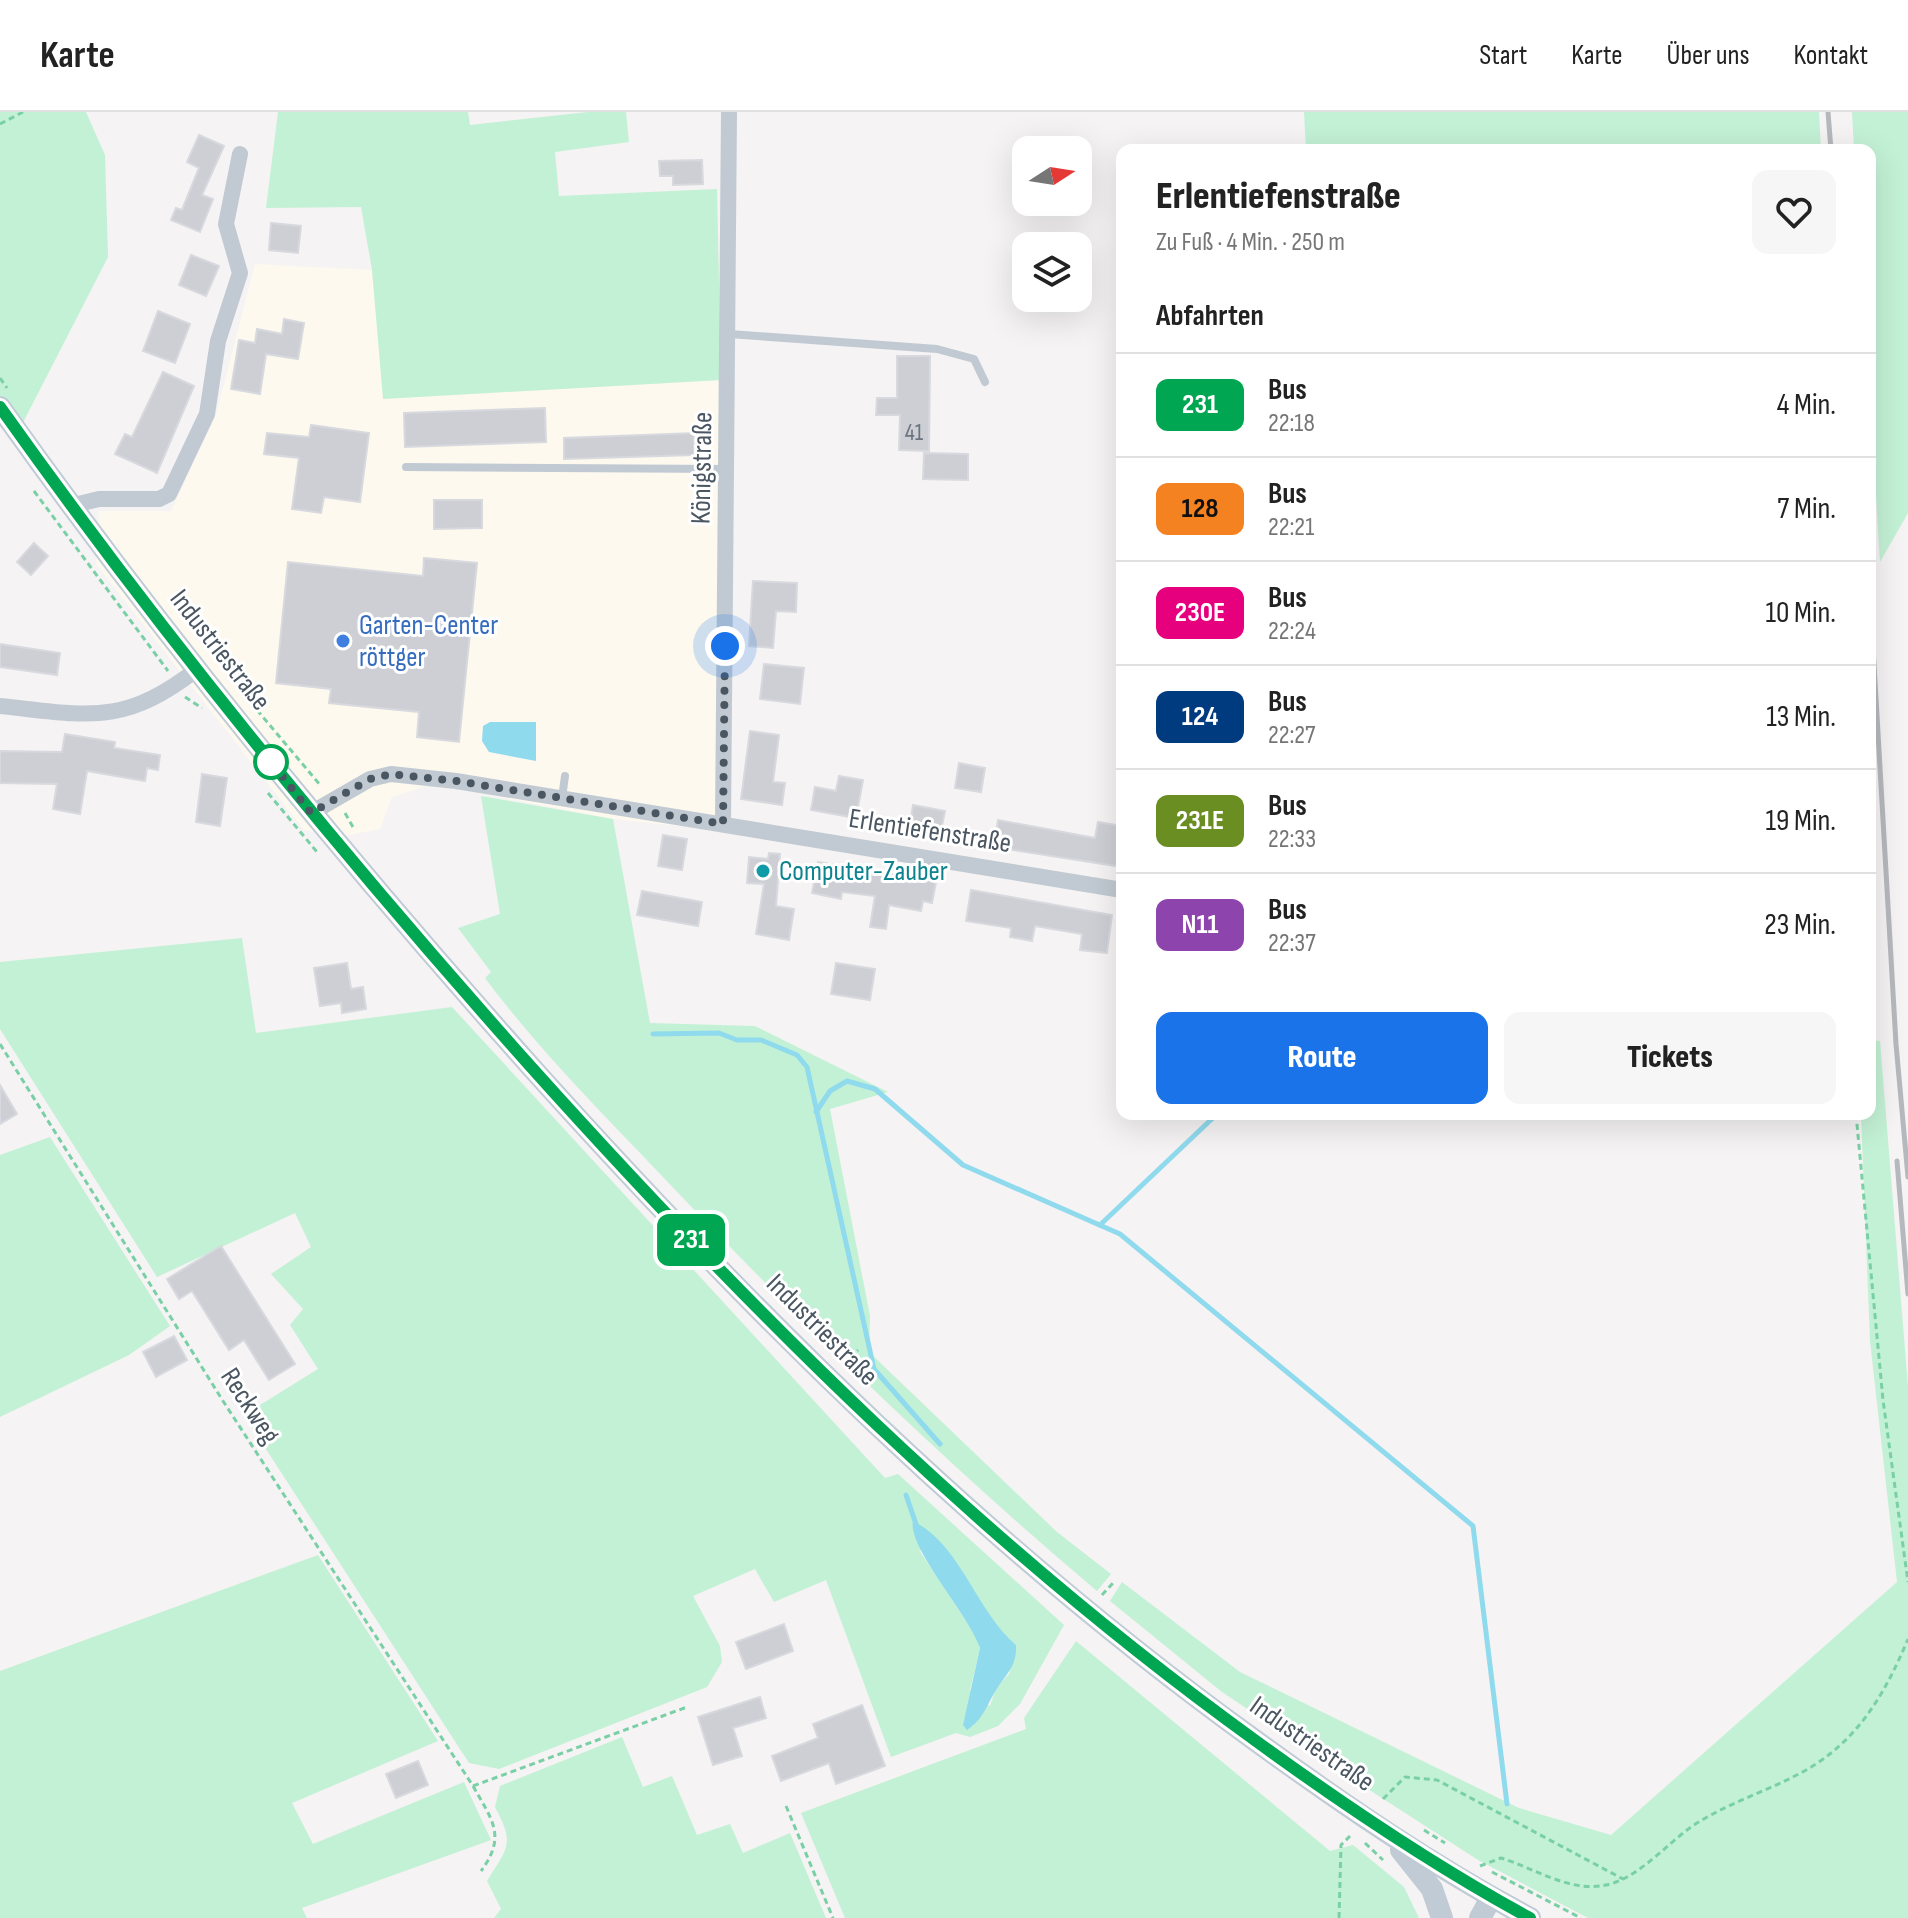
<!DOCTYPE html>
<html lang="de">
<head>
<meta charset="utf-8">
<style>
  body { margin:0; font-family:"Sofia Sans Condensed",sans-serif; background:#f6f6f6; color:#222; height:100vh; display:flex; flex-direction:column; font-size:30px; white-space:nowrap }
  * { box-sizing:border-box; margin:0 }
  p { font-size:26px; color:#767676 }
  .icon { flex:none; width:44px; height:44px; fill:none; stroke:currentColor; stroke-width:2; stroke-linecap:round; stroke-linejoin:round }
  .map { position:relative; flex:1; overflow:hidden }
  .sheet { position:absolute; left:1116px; top:32px; width:760px; height:976px; display:flex; flex-direction:column; background:#fff; border-radius:16px; box-shadow:0 8px 32px #0002 }
  .sheet>* { flex:none }
  .badge { padding:0 16px; border-radius:12px; font-size:28px; line-height:52px }
  .needle { width:52px; rotate:78deg }
  .tools { position:absolute; left:1012px; top:24px; display:grid; gap:16px }
  .tools a { display:grid; place-items:center; width:80px; height:80px; border-radius:16px; background:#fff; box-shadow:0 8px 32px #0002; font-size:40px }
  .you { position:absolute; width:40px; height:40px; margin:-20px; border:6px solid #fff; border-radius:50%; background:#1a73e8; box-shadow:0 0 0 12px #1a73e833 }
  .map>.badge { position:absolute; translate:-50% -50%; box-shadow:0 0 0 4px #fff }
  h2 { padding:0 40px; font-size:30px; line-height:72px }
  .round { display:grid; place-items:center; flex:none; width:84px; height:84px; border-radius:16px; background:#f6f6f6 }
  .head { display:flex; align-items:center; justify-content:space-between; height:136px; padding:0 40px }
  h1 { font-size:38px; font-weight:800; line-height:60px }
  .cta { display:flex; gap:16px; margin-top:auto; padding:16px 40px }
  .cta a { flex:1; height:92px; border-radius:16px; background:#1a73e8; color:#fff; font-size:32px; font-weight:800; line-height:92px; text-align:center }
  .cta a+a { background:#f6f6f6; color:#222 }
  ul { padding:0; list-style:none }
  li { display:flex; align-items:center; gap:24px; height:104px; padding:0 40px; border-top:2px solid #e0e0e0 }
  li div { flex:1 }
  li b { display:block; font-size:30px }
  li em { font-style:normal }
  li .badge { min-width:88px; font-weight:700; text-align:center }
  header { display:flex; align-items:center; gap:48px; box-sizing:border-box; height:112px; padding:0 40px; background:#fff; border-bottom:2px solid #e0e0e0 }
  header strong { font-size:38px }
  nav { display:flex; gap:44px; margin-inline-start:auto; font-size:28px }
  .map>svg:first-child { display:block }
  .commercial { fill:#fdf9ef }
  .green { fill:#c3f1d5; fill-rule:evenodd }
  .water { fill:#90daee }
  .lines { fill:none; stroke-linecap:round; stroke-linejoin:round }
  .stream { stroke:#90daee; stroke-width:5 }
  .building { fill:#cdcfd5; stroke:#d7d9de; stroke-width:2 }
  .path { stroke:#7ad0a6; stroke-width:3; stroke-dasharray:6 4; stroke-linecap:butt }
  .lane { stroke:#c1cad2; stroke-width:8 }
  .street { stroke:#c1cad2; stroke-width:16 }
  .secondary { stroke:#c1cbd6; stroke-width:22 }
  .rail { stroke:#b5b8bd; stroke-width:5 }
  .line-casing { stroke:#fff; stroke-width:18 }
  .line { stroke:#00a651; stroke-width:12 }
  .walk { stroke:#4a5661; stroke-width:8; stroke-dasharray:0 14.4 }
  .shop-dot { fill:#3f7fe0; stroke:#fff; stroke-width:3 }
  .stop-dot { fill:#fff; stroke:#00a651; stroke-width:4 }
  .culture-dot { fill:#0f9aa8; stroke:#fff; stroke-width:3 }
  .labels { text-anchor:middle; dominant-baseline:central; stroke-width:6; stroke-linejoin:round; paint-order:stroke }
  .number-label { font-size:24px; fill:#6b747e }
  .street-label { font-size:28px; fill:#4a5661; stroke:#fff }
  .shop-label { font-size:28px; fill:#366cbe; stroke:#fff; text-anchor:start }
  .culture-label { font-size:28px; fill:#0d838f; stroke:#fff; text-anchor:start }
</style>
</head>
<body>
<header>
<strong>Karte</strong>
<nav><a>Start</a><a>Karte</a><a>Über uns</a><a>Kontakt</a></nav>
</header>
<div class="map">
<svg width="1908" height="1806" viewBox="0 0 1908 1806">
  <rect width="100%" height="100%" fill="#f5f3f3"/>
  <polygon class="commercial" points="255,152 372,158 384,287 721,268 717,718 613,707 432,672 392,685 380,717 339,725 304,718 96,452 99,399 171,399 216,303"/>
  <g class="green">
    <polygon points="0,0 86,0 105,43 108,145 14,328 0,307"/>
    <polygon points="278,0 468,0 470,13 588,0 626,0 629,30 555,40 559,84 717,77 721,268 383,287 372,158 361,95 266,96"/>
    <polygon points="1304,0 1819,0 1821,38 1306,38"/>
    <polygon points="1852,0 1908,0 1908,401 1880,450 1870,288 1870,38 1854,38"/>
    <path d="M 481,684 L 613,707 L 650,911 L 755,914 L 888,980 L 830,997 L 870,1204 L 869,1240 L 1057,1420 L 1111,1462 L 1097,1479 C 944,1350 800,1210 663,1065 C 601,1000 538,937 485,866 L 491,860 L 458,816 L 500,802 Z"/>
    <path d="M 242,826 L 256,921 L 452,895 L 885,1366 L 898,1362 L 1064,1513 L 1020,1592 L 998,1614 L 970,1625 L 956,1621 L 891,1645 L 826,1468 L 774,1490 L 755,1457 L 693,1484 L 720,1534 L 722,1550 L 707,1575 L 499,1657 L 469,1651 L 244,1303 L 318,1257 L 290,1213 L 303,1197 L 271,1162 L 311,1135 L 295,1101 L 157,1165 L 0,917 L 0,850 ZM 919,1438 L 959,1458 L 1001,1520 L 1016,1533 L 1009,1562 L 996,1576 L 990,1594 L 970,1578 L 980,1537 L 976,1524 Z"/>
    <polygon points="1870,928 1880,929 1908,1275 1908,1806 1588,1806 1478,1748 1368,1677 1222,1580 1110,1489 1122,1470 1240,1560 1519,1696 1611,1723 1897,1470 1870,1229 1861,1002 1870,1002"/>
    <polygon points="50,1025 170,1214 129,1243 0,1305 0,1043"/>
    <polygon points="318,1443 438,1629 292,1691 313,1732 464,1670 491,1728 302,1796 307,1806 0,1806 0,1559"/>
    <polygon points="1076,1529 1330,1739 1353,1733 1404,1775 1419,1806 845,1806 801,1701 1026,1617 1024,1606"/>
    <path d="M 622,1625 L 643,1675 L 672,1664 L 697,1723 L 730,1712 L 743,1741 L 790,1721 L 826,1806 L 494,1806 L 501,1797 L 487,1769 C 508,1735 515,1732 495,1695 L 500,1674 Z"/>
  </g>
  <g class="water">
    <polygon points="490,610 536,610 536,649 489,640 482,629 483,614"/>
    <path d="M 913,1409 C 961,1433 976,1499 1016,1533 C 1017,1553 1008,1560 998,1575 C 987,1591 985,1606 967,1618 L 963,1613 L 980,1536 C 969,1503 907,1435 913,1409 Z"/>
  </g>
  <g class="lines">
    <g class="stream">
      <polyline points="653,922 719,921 737,928 761,928 797,943 807,955 874,1257 940,1332"/>
      <polyline points="816,1000 830,979 847,969 875,977 963,1053 1120,1122 1473,1414 1507,1692"/>
      <polyline points="1100,1113 1217,1002"/>
      <polyline points="906,1383 916,1412"/>
    </g>
  </g>
  <g class="building">
    <polygon points="199,23 224,34 202,83 213,87 200,120 171,108 176,96 182,98 199,56 187,50"/>
    <polygon points="702,48 703,72 673,73 673,64 660,64 659,49"/>
    <polygon points="271,111 301,114 298,141 269,138"/>
    <polygon points="191,143 219,154 206,184 179,173"/>
    <polygon points="158,199 190,212 175,251 143,239"/>
    <polygon points="284,207 304,211 298,247 266,242 260,282 231,277 239,228 255,231 257,217 282,222"/>
    <polygon points="897,244 930,244 929,339 899,338 900,303 876,303 877,286 897,286"/>
    <polygon points="163,260 194,274 157,361 115,342 125,322 132,325"/>
    <polygon points="545,296 546,330 405,335 404,301"/>
    <polygon points="311,313 369,321 360,390 324,385 321,401 292,397 299,346 264,342 267,321 309,325"/>
    <polygon points="694,321 694,343 564,347 564,326"/>
    <polygon points="924,341 968,342 968,368 923,367"/>
    <polygon points="434,388 482,388 482,416 434,417"/>
    <polygon points="34,431 48,444 31,463 17,450"/>
    <polygon points="424,446 477,451 459,630 417,625 419,600 329,591 331,577 276,571 288,450 423,464"/>
    <polygon points="753,469 797,471 796,500 776,499 773,536 749,534"/>
    <polygon points="0,532 60,541 57,563 0,555"/>
    <polygon points="764,552 804,556 800,592 760,587"/>
    <polygon points="750,619 779,623 773,670 785,671 782,693 741,687"/>
    <polygon points="65,622 115,630 114,636 160,643 158,658 147,656 145,669 87,659 80,702 53,697 57,672 0,671 0,639 62,640"/>
    <polygon points="959,651 985,656 981,680 955,676"/>
    <polygon points="202,662 227,666 220,714 196,710"/>
    <polygon points="839,664 863,668 856,706 811,698 815,675 836,679"/>
    <polygon points="913,693 945,699 940,724 909,718"/>
    <polygon points="998,708 1095,726 1098,710 1122,714 1116,754 994,735"/>
    <polygon points="663,723 687,727 682,758 658,754"/>
    <polygon points="769,741 780,742 776,794 794,797 789,828 756,822 764,772 747,771 749,745 768,747"/>
    <polygon points="818,750 936,770 932,791 923,789 921,799 889,793 886,817 870,815 875,784 842,780 841,787 812,781"/>
    <polygon points="971,778 1112,803 1107,841 1080,838 1082,822 1035,814 1032,829 1010,825 1011,816 966,809"/>
    <polygon points="642,779 702,790 698,814 637,803"/>
    <polygon points="347,851 351,877 363,875 366,897 342,901 341,891 320,894 314,856"/>
    <polygon points="836,851 875,857 870,888 831,882"/>
    <polygon points="0,973 17,1002 0,1012"/>
    <polygon points="221,1134 295,1252 269,1268 244,1228 229,1238 192,1179 179,1187 167,1167"/>
    <polygon points="174,1224 187,1248 156,1265 143,1240"/>
    <polygon points="784,1512 793,1539 746,1557 736,1530"/>
    <polygon points="760,1585 766,1606 733,1616 742,1644 713,1653 698,1605"/>
    <polygon points="862,1593 885,1654 836,1672 829,1651 781,1669 772,1644 818,1626 813,1612"/>
    <polygon points="418,1649 428,1673 396,1686 386,1662"/>
  </g>
  <g class="lines">
    <g class="path">
      <polyline points="0,12 23,0"/>
      <polyline points="0,266 7,276"/>
      <polyline points="34,379 168,559"/>
      <polyline points="185,585 202,596"/>
      <polyline points="257,598 321,674"/>
      <polyline points="268,681 317,740"/>
      <polyline points="345,701 353,715"/>
      <polyline points="1870,922 1875,923"/>
      <path d="M 0,932 L 223,1289 L 473,1674 C 492,1708 507,1724 481,1759"/>
      <polyline points="1856,1002 1883,1288 1908,1470"/>
      <polyline points="843,1253 858,1238"/>
      <polyline points="1102,1483 1113,1471"/>
      <polyline points="473,1674 687,1595"/>
      <polyline points="1383,1687 1405,1665 1437,1668 1623,1767"/>
      <polyline points="786,1694 833,1806"/>
      <polyline points="1424,1718 1445,1731"/>
      <polyline points="1365,1731 1383,1748"/>
      <path d="M 1480,1754 L 1501,1746 C 1534,1756 1570,1781 1606,1773 C 1637,1767 1666,1733 1691,1715 C 1729,1689 1777,1677 1816,1652 C 1862,1622 1887,1577 1908,1527"/>
      <polyline points="1492,1760 1581,1806"/>
      <polyline points="1339,1806 1341,1733 1350,1724"/>
    </g>
    <g class="lane">
      <polyline points="729,222 937,237 974,247 985,270"/>
      <polyline points="406,355 727,357"/>
      <polyline points="562,686 565,664"/>
    </g>
    <g class="street">
      <polyline points="70,394 99,387 159,387 169,382 207,302 218,229 240,161 226,112 240,42"/>
      <path d="M 0,594 C 87,603 122,615 196,558"/>
      <polyline points="311,701 370,667 391,662 456,669 1122,778"/>
      <polyline points="723,712 729,0"/>
    </g>
    <g class="secondary">
      <path d="M 0,295 C 164,526 343,744 532,956 C 753,1202 987,1435 1256,1629 C 1344,1693 1434,1755 1530,1806"/>
      <polyline points="1401,1738 1432,1777 1442,1806"/>
      <polyline points="1480,1806 1491,1786"/>
    </g>
    <g class="rail">
      <polyline points="1828,0 1831,38"/>
      <polyline points="1870,483 1896,932 1908,1065"/>
      <polyline points="1897,1049 1908,1182"/>
    </g>
  </g>
  <g class="lines">
    <g class="line-casing">
      <path id="line" d="M 0,295 C 164,526 343,744 532,956 C 753,1202 987,1435 1256,1629 C 1344,1693 1434,1754 1530,1806"/>
    </g>
    <use href="#line" class="line"/>
    <polyline class="walk" points="271,650 268,646 311,701 370,667 391,662 456,669 723,712 725,534"/>
  </g>
  <circle class="shop-dot" cx="343" cy="529" r="8"/>
  <circle class="stop-dot" cx="271" cy="650" r="16"/>
  <circle class="culture-dot" cx="763" cy="759" r="8"/>
  <g class="labels">
    <g class="number-label">
      <text x="914" y="320">41</text>
    </g>
    <g class="street-label">
      <text transform="translate(702 356) rotate(-89)">Königstraße</text>
      <text transform="translate(220 538) rotate(52)">Industriestraße</text>
      <text transform="translate(930 719) rotate(9)">Erlentiefenstraße</text>
      <text transform="translate(822 1218) rotate(45)">Industriestraße</text>
      <text transform="translate(250 1294) rotate(57)">Reckweg</text>
      <text transform="translate(1312 1632) rotate(35)">Industriestraße</text>
    </g>
    <g class="shop-label">
      <text x="359" y="513">Garten-Center<tspan x="359" dy="32">röttger</tspan></text>
    </g>
    <g class="culture-label">
      <text x="779" y="759">Computer-Zauber</text>
    </g>
  </g>
</svg>
<div class="tools">
<a><svg class="needle" viewBox="-14 -14 28 28"><path d="M0-13l5 13h-10z" fill="#e53935"/><path d="M0 13l5-13h-10z" fill="#767676"/></svg></a>
<a><svg class="icon" aria-label="layers" viewBox="0 0 24 24"><path d="M12 4l9 5-9 5-9-5zM3 14l9 5 9-5"/></svg></a>
</div>
<div class="you" style="left:725px;top:534px"></div>
<b class="badge" style="left:691px;top:1128px;background:#00a651;color:#fff">231</b>
<section class="sheet">
<div class="head"><div><h1>Erlentiefenstraße</h1><p>Zu Fuß · 4 Min. · 250 m</p></div><a class="round"><svg class="icon" aria-label="heart" viewBox="0 0 24 24"><path d="M12 20l-8-8c-3-5 5-10 8-4 3-6 11-1 8 4z"/></svg></a></div>
<h2>Abfahrten</h2>
<ul>
<li><span class="badge" style="background:#00a651;color:#fff">231</span><div><b>Bus</b><p>22:18</p></div><em>4 Min.</em></li>
<li><span class="badge" style="background:#f58220;color:#111">128</span><div><b>Bus</b><p>22:21</p></div><em>7 Min.</em></li>
<li><span class="badge" style="background:#e6007e;color:#fff">230E</span><div><b>Bus</b><p>22:24</p></div><em>10 Min.</em></li>
<li><span class="badge" style="background:#003b80;color:#fff">124</span><div><b>Bus</b><p>22:27</p></div><em>13 Min.</em></li>
<li><span class="badge" style="background:#6b8e23;color:#fff">231E</span><div><b>Bus</b><p>22:33</p></div><em>19 Min.</em></li>
<li><span class="badge" style="background:#8e44ad;color:#fff">N11</span><div><b>Bus</b><p>22:37</p></div><em>23 Min.</em></li>
</ul>
<div class="cta"><a>Route</a><a>Tickets</a></div>
</section>
</div>
</body>
</html>
